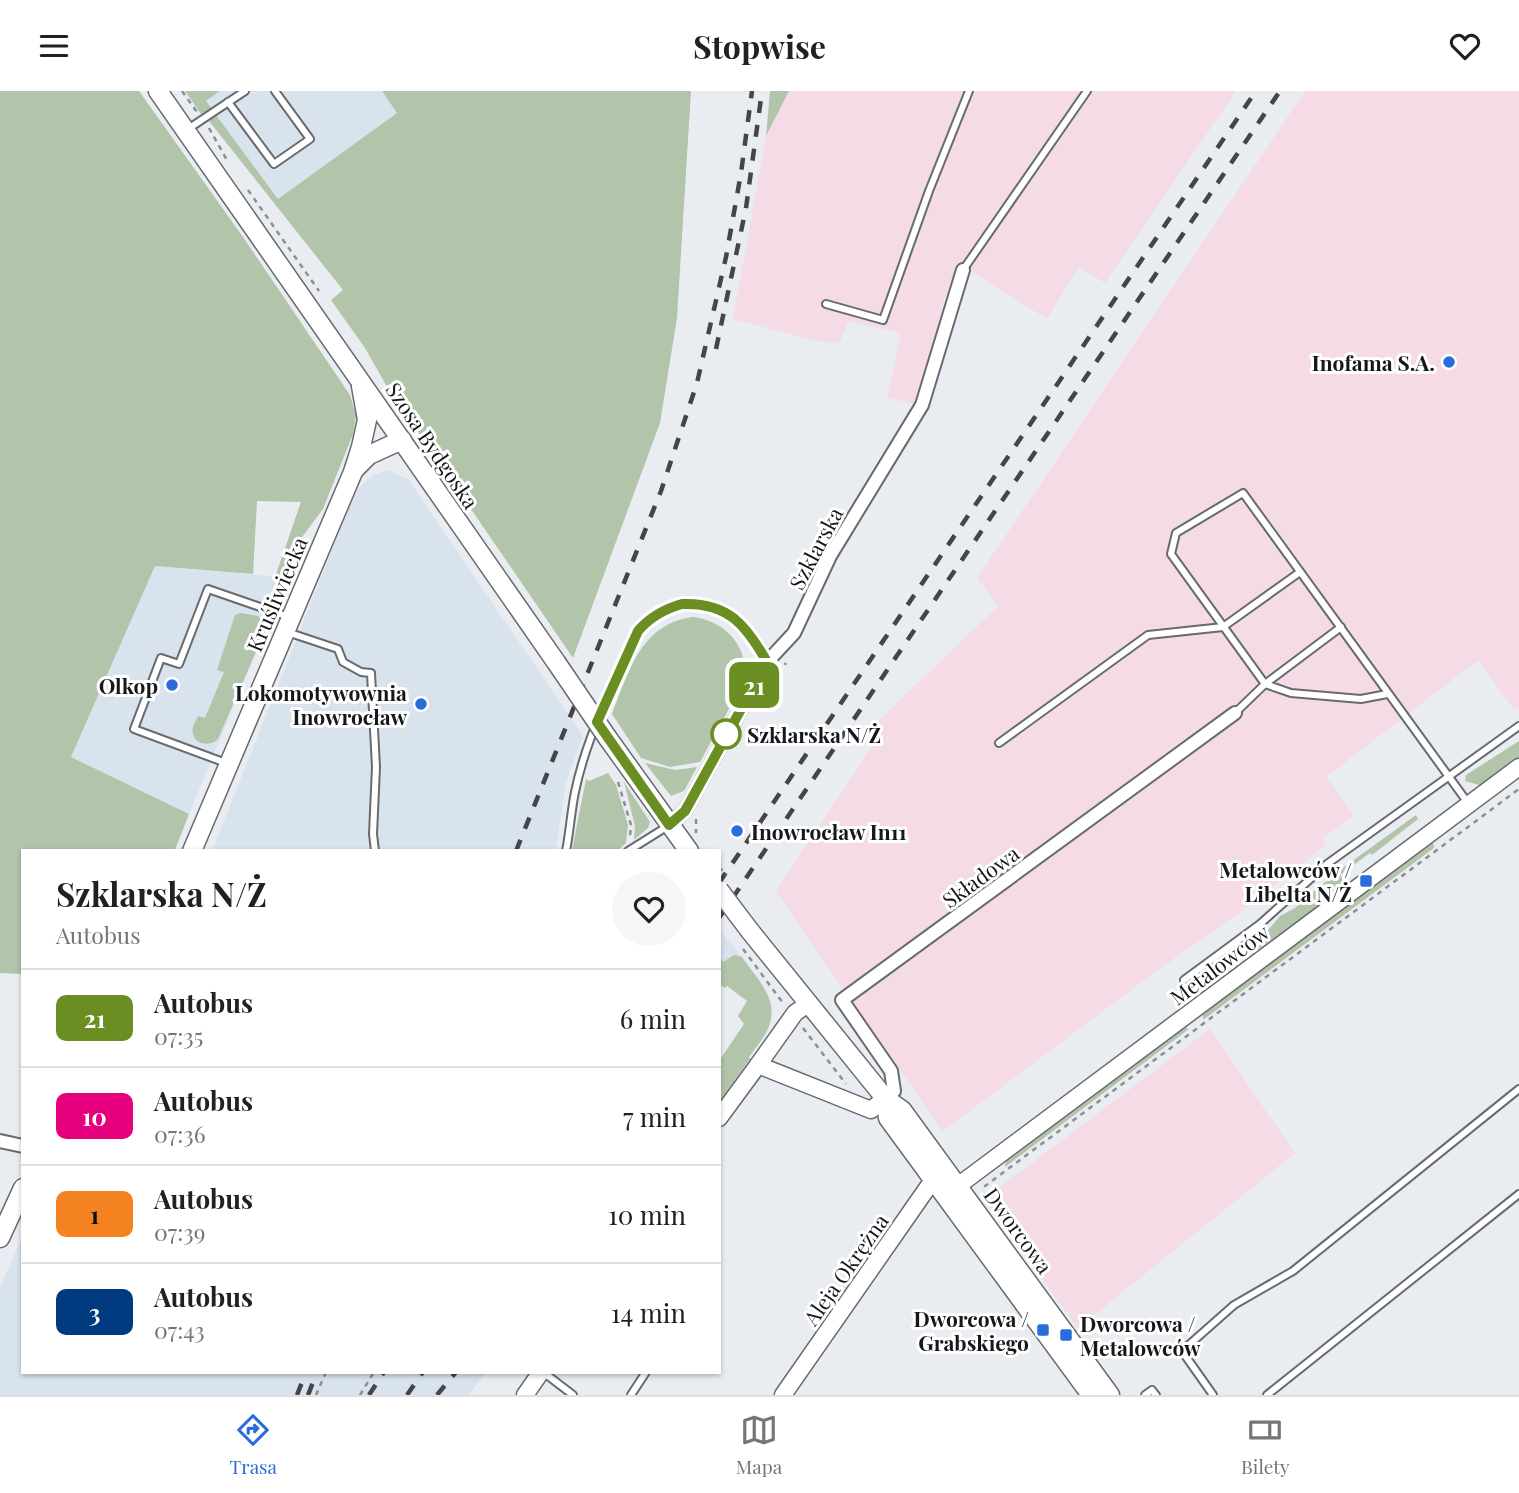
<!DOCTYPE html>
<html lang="pl">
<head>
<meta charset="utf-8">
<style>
  body { margin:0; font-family:"Playfair Display",serif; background:#f6f6f6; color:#202124; height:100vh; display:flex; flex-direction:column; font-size:26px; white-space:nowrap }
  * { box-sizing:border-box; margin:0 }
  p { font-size:23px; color:#757577 }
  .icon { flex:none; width:38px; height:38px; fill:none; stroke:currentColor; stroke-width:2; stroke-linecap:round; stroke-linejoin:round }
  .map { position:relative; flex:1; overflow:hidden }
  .panel { position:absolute; left:21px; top:758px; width:700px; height:525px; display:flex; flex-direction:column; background:#fff; border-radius:0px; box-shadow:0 2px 5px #0004 }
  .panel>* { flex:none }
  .badge { padding:0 14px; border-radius:10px; font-size:24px; line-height:46px }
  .map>.badge { position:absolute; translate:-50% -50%; box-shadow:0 0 0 4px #fff }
  .round { display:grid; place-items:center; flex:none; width:74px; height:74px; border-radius:37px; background:#f6f6f6 }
  .overview { display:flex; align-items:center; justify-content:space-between; height:119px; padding:0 35px }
  h1 { font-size:33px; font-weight:700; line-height:52px }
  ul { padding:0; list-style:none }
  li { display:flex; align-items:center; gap:21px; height:98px; padding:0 35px; border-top:2px solid #e0e0e0 }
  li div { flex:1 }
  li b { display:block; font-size:26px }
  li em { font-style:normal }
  li .badge { min-width:77px; font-weight:700; text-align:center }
  header { display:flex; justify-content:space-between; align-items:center; height:91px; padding:0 35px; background:#fff; font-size:32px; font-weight:700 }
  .tab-bar { display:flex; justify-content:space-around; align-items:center; height:98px; border-top:2px solid #e0e0e0; background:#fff; font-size:19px; color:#757577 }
  .tab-bar a { display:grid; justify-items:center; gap:4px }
  .tab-bar .on { color:#2a6cd9 }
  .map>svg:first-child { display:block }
  .built { fill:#d9e3ee }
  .industrial { fill:#f4dbe5 }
  .green { fill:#b2c4aa }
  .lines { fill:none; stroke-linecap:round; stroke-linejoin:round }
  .service-casing { stroke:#676b6f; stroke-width:10 }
  .minor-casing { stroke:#676b6f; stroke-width:16 }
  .tertiary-casing { stroke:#676b6f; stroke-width:19 }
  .secondary-casing { stroke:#676b6f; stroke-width:21 }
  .path { stroke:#8c8f92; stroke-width:2.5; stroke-dasharray:5 5; stroke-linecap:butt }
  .service { stroke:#fff; stroke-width:6 }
  .minor { stroke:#fff; stroke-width:12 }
  .tertiary { stroke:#fff; stroke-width:16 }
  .secondary { stroke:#fff; stroke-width:18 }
  .rail { stroke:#434547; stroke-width:4.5; stroke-dasharray:12 12; stroke-linecap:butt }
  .secondary-bridge-casing { stroke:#676b6f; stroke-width:21; stroke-linecap:butt }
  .path-bridge { stroke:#8c8f92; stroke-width:2.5; stroke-dasharray:5 5; stroke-linecap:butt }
  .secondary-bridge { stroke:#fff; stroke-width:18 }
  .line-casing { stroke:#fff; stroke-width:16 }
  .line { stroke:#6b8e23; stroke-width:10 }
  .poi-dot { fill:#2a6cd9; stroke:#fff; stroke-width:2.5 }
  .stop-dot { fill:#fff; stroke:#6b8e23; stroke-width:3.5 }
  .labels { text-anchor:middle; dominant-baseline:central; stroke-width:6; stroke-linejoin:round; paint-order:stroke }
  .poi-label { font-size:21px; font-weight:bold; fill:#151718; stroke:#fff; text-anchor:end }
  .street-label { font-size:21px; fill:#151718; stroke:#fff }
  .stop-label { font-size:21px; font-weight:bold; fill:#151718; stroke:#fff; text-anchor:start }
</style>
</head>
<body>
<header><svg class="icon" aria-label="menu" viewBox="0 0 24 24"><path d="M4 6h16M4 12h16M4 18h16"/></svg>Stopwise<svg class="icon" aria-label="heart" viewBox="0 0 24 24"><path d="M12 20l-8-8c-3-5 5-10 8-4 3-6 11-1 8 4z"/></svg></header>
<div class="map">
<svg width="1519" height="1304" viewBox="0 0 1519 1304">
  <rect width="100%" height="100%" fill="#e9edf2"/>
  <g class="built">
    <polygon points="220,0 382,0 398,22 278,108 205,10"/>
    <polygon points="388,379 408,388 583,645 566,691 556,759 212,760 349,416 358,398 373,384"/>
    <polygon points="155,475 281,486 265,540 189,723 71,666"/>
    <polygon points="719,837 742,866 719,899"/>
    <polygon points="23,1144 23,1281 486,1281 469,1304 0,1304 0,1196"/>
  </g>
  <g class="industrial">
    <polygon points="789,0 1236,0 1105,192 1079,176 1047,228 971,180 968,183 957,176 944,209 916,313 887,307 901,242 848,230 840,251 820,251 733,228 766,45"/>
    <polygon points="1305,0 1519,0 1519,616 1514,619 1478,569 1326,686 1354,724 1322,748 1326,754 1239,822 1155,881 943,1040 840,894 776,800 882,641 876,632 998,515 977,487"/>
    <polygon points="1210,938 1295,1062 1078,1237 984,1108"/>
  </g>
  <g class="green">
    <polygon points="0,0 139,0 243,146 350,304 356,325 353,343 323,418 296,454 281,486 275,486 301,411 257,410 253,483 155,475 71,666 189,723 175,759 23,760 23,883 0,882"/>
    <polygon points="185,0 220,0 206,10 211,17 201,23"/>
    <polygon points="382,0 691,0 677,227 660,332 573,567 386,294 365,257 331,209 343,199 209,30 216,24 278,108 397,22"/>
    <polygon points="770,0 789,0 766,45"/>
    <path d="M 241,522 L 258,525 L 265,534 L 265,540 L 218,648 C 212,655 196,655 193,643 C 191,637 196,630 198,625 L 205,627 L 224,581 L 217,579 L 235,524 Z"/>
    <path d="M 693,526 C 727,530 754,560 741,596 L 700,671 L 670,676 L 641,667 L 612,623 C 629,581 640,533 693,526 Z"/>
    <polygon points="1519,650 1519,667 1485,692 1479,694 1465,690 1466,684"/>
    <polygon points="645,672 675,679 697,676 684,700 671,705"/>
    <polygon points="608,682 616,694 628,734 626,752 618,759 572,759 586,688 589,690"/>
    <polygon points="624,691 650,731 648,737 634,749 635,735"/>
    <polygon points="1416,724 1418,728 1372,764 1370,762 1340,784 1345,790 1317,817 1258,858 1262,846 1280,825 1295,817 1337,781"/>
    <polygon points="1433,750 1434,757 1203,929 1203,923"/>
    <path d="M 734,864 L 742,866 C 755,885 778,907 770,932 C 767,944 756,956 749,966 L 750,968 L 719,1011 L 719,970 L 744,933 L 738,925 L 747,910 L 727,895 L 725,897 L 719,893 L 719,865 L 723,871 Z"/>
    <polygon points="1184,936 1189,938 1005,1076 1006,1068"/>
  </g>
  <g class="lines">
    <g class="service-casing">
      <g id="service">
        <polyline points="228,11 274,73 310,48 275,0"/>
        <polyline points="188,38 245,0"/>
        <polyline points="963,179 1087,0"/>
        <polyline points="826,213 883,229 929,100 969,0"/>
        <polyline points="287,541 338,558 343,571 361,581 371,582 376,676 373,743 375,760"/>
        <path d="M 1387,603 L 1361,608 L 1291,602 L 1265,593 L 1171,463 L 1176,442 L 1243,402 C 1318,505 1393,609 1468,712"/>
        <polyline points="1235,622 1265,593 1341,536"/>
        <polyline points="999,652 1148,544 1223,536 1300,481"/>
        <polyline points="226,672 134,638 161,567 179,573 208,498 289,526"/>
        <path d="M 566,760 C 570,740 571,720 575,701 C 583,661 600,623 616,585 C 623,569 628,551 640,537 C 652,523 672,513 691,513 C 730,512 750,541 767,571"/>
        <polyline points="628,760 668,735"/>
        <polyline points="1184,889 1260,833 1327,773 1519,635"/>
        <polyline points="543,1281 573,1304"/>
        <polyline points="631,1304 646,1281"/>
        <polyline points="1145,1304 1152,1299 1156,1304"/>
        <polyline points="1213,1304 1182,1260 1234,1214 1293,1180 1519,998"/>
        <polyline points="1267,1304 1519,1103"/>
      </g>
    </g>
    <g class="minor-casing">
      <g id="minor">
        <polyline points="669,734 685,720 767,571 794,542 830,465 922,314 963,179"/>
        <polyline points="885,1007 894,1000 891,980 842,909 1235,622"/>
        <polyline points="0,1050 23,1055"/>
      </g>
    </g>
    <g class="tertiary-casing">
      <g id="tertiary">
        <polyline points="758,974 795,922 809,912"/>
        <polyline points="719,1027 758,974 871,1019 885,1007"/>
        <polyline points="947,1103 1519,676"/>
        <polyline points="525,1304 541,1281"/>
        <polyline points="783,1304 928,1096 944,1083"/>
      </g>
    </g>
    <g class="secondary-casing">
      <g id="secondary">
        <polyline points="158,0 556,571"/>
        <polyline points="355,378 369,364 402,349"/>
        <polyline points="607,646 689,760"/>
        <polyline points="192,760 353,381 361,356 367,329 361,295"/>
        <polyline points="750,840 885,1007 902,1019 1110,1304"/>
        <polyline points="885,1007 888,1027 1091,1304"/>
        <polyline points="0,1147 23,1097"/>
      </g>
    </g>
    <g class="path">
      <polyline points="182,0 197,21"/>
      <polyline points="209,37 228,71"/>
      <polyline points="248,99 319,200"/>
      <polyline points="773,590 786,572"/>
      <polyline points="618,691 631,734 630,745"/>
      <polyline points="696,728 696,742"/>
      <polyline points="743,858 783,912"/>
      <polyline points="803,937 846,993"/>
      <polyline points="984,1106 985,1095 1519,698"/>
      <polyline points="316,1304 326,1281"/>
      <polyline points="360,1304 374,1281"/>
    </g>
    <use href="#service" class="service"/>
    <use href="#minor" class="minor"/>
    <use href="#tertiary" class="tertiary"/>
    <use href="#secondary" class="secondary"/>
    <g class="rail">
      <polyline points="716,258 746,117 762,0"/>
      <polyline points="516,760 661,400 697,292 726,166 741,82 752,0"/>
      <polyline points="719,792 1256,0"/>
      <polyline points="719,827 1280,0"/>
      <polyline points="297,1304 306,1281"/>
      <polyline points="308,1304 317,1281"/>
      <polyline points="369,1304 384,1281"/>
      <polyline points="407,1304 423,1281"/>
      <polyline points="437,1304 456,1281"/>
    </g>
    <g class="secondary-bridge-casing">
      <g id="secondary-bridge">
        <polyline points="556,571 607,646"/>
        <polyline points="719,799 750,840"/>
      </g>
    </g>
    <polyline class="path-bridge" points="719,776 726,784"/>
    <use href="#secondary-bridge" class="secondary-bridge"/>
  </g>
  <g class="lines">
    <g class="line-casing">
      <path id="line" d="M 682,513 C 728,511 746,534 767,571 L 685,720 L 669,734 L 597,631 L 638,540 C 650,526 664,518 682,513 Z"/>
    </g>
    <use href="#line" class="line"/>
  </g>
  <g class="poi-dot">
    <circle cx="1449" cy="271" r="7"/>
    <circle cx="172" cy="594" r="7"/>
    <circle cx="421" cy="613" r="7"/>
    <circle cx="737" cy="740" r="7"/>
    <rect x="1359" y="783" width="14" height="14" rx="3.5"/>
    <rect x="1036" y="1232" width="14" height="14" rx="3.5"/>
    <rect x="1059" y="1237" width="14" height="14" rx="3.5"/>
  </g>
  <circle class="stop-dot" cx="726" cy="643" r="14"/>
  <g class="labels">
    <g class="poi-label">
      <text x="1435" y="271">Inofama S.A.</text>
      <text x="158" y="594">Olkop</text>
      <text x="407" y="601">Lokomotywownia<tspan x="407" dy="24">Inowrocław</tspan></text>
      <text x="751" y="740" text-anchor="start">Inowrocław In11</text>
      <text x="1352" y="778">Metalowców /<tspan x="1352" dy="24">Libelta N/Ż</tspan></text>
      <text x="1029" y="1227">Dworcowa /<tspan x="1029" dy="24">Grabskiego</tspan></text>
      <text x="1080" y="1232" text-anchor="start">Dworcowa /<tspan x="1080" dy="24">Metalowców</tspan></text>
    </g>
    <g class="street-label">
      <text transform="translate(433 354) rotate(56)">Szosa Bydgoska</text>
      <text transform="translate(815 457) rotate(-62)">Szklarska</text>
      <text transform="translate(276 503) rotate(-67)">Kruśliwiecka</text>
      <text transform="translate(980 785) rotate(-36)">Składowa</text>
      <text transform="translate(1219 873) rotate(-37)">Metalowców</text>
      <text transform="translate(1019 1139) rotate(54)">Dworcowa</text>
      <text transform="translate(845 1178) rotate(-55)">Aleja Okrężna</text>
    </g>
    <g class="stop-label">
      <text x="747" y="643">Szklarska N/Ż</text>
    </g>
  </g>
</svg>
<b class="badge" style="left:754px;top:594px;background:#6b8e23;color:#fff">21</b>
<section class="panel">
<div class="overview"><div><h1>Szklarska N/Ż</h1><p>Autobus</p></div><a class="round"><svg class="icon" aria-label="heart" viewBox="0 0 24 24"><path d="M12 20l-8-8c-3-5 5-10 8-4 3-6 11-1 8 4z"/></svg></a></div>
<ul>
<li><span class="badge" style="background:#6b8e23;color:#fff">21</span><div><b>Autobus</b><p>07:35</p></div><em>6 min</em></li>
<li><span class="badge" style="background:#e6007e;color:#fff">10</span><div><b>Autobus</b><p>07:36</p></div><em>7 min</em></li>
<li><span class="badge" style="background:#f58220;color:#111">1</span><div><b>Autobus</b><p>07:39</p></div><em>10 min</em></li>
<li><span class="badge" style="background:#003b80;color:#fff">3</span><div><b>Autobus</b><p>07:43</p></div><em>14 min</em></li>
</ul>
</section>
</div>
<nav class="tab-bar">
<a class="on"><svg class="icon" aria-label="directions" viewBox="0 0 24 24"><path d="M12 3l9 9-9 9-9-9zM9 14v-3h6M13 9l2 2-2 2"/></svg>Trasa</a>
<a><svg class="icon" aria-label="map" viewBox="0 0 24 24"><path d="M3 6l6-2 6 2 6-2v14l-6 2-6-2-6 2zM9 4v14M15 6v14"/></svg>Mapa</a>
<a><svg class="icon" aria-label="tickets" viewBox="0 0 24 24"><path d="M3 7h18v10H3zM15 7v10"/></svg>Bilety</a>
</nav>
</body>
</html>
